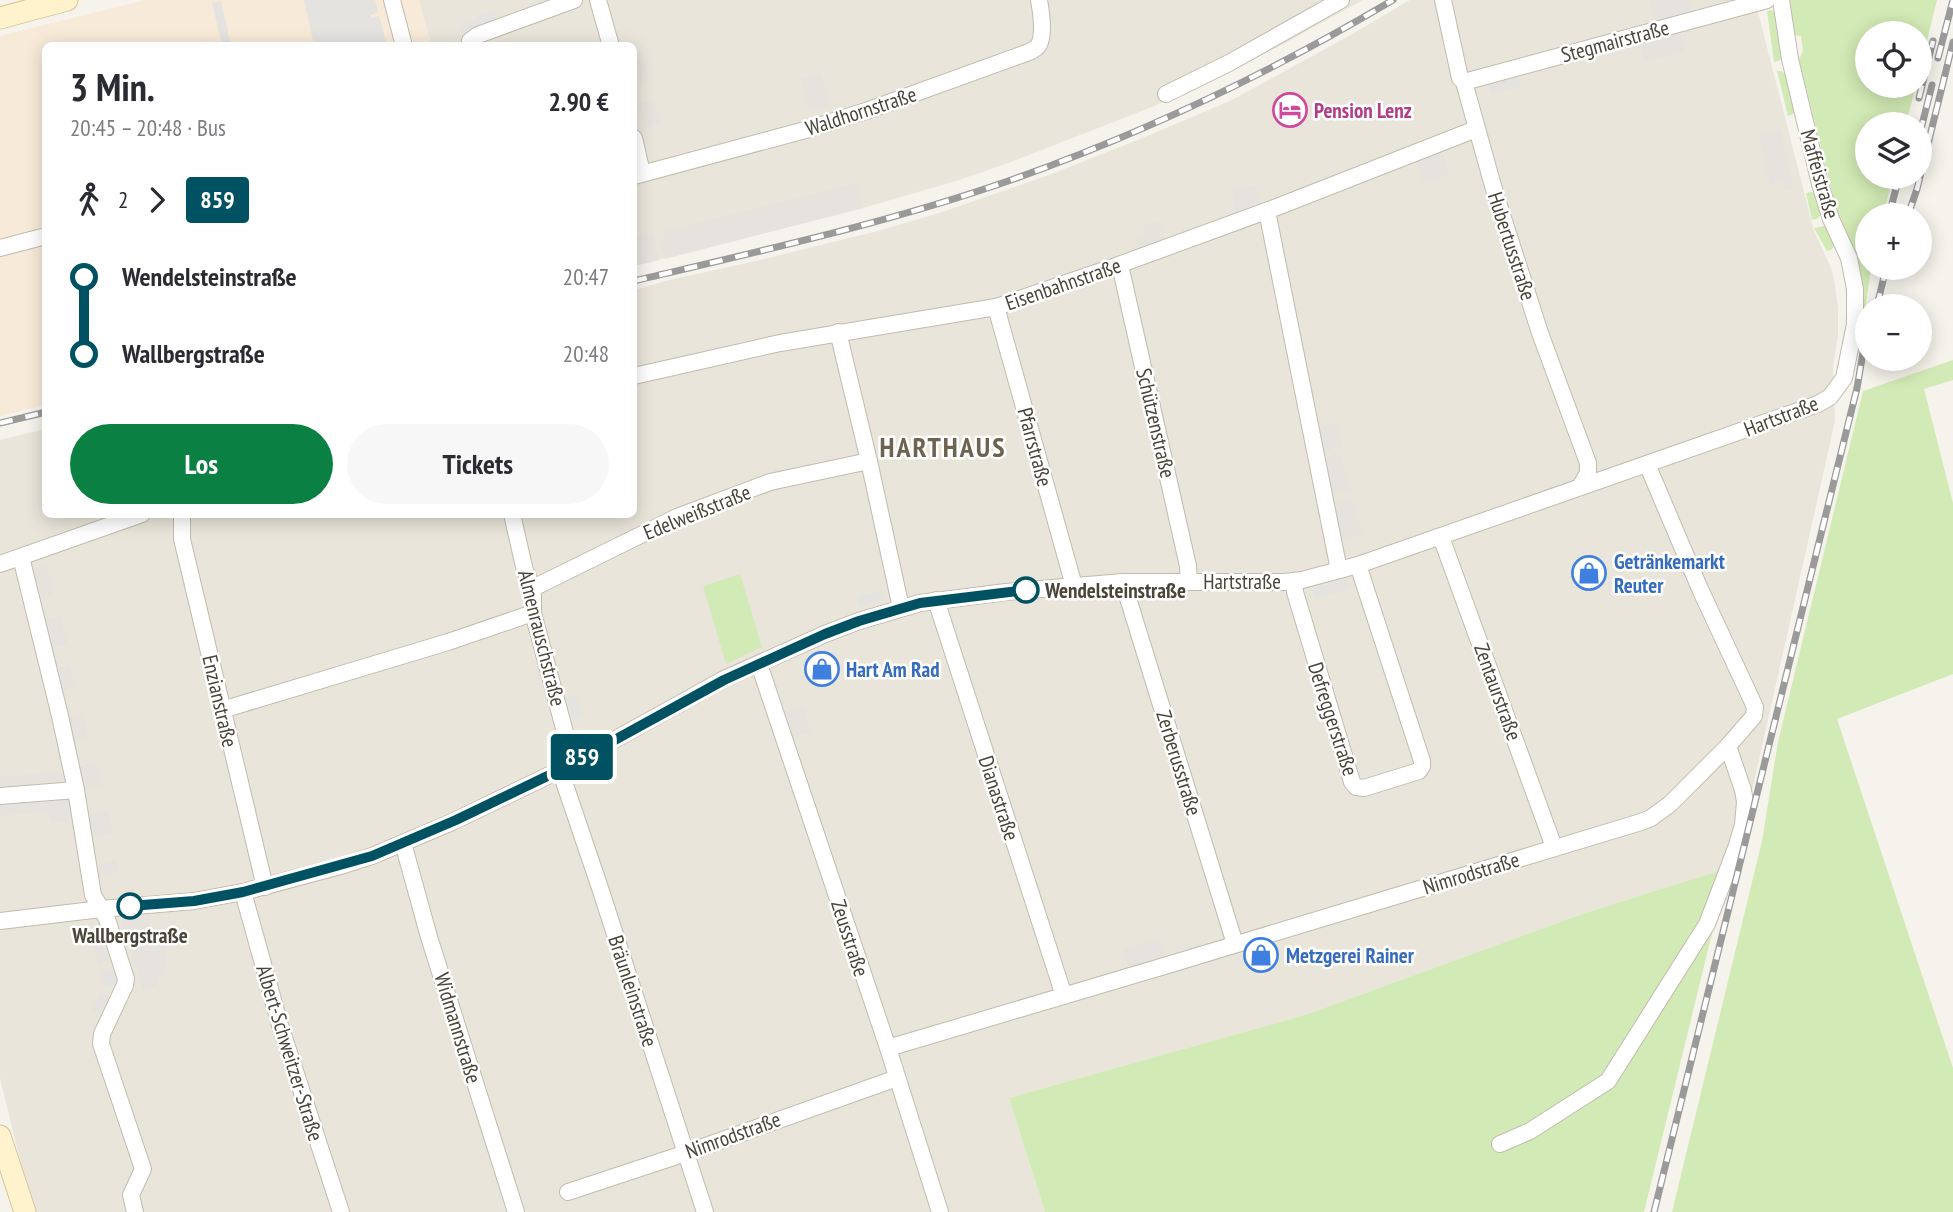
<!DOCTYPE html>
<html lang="de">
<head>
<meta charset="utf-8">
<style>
  body { margin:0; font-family:"PT Sans Narrow",sans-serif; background:#f7f7f7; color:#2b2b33; height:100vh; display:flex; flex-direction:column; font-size:26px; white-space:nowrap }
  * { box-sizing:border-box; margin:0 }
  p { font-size:23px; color:#7c7c81 }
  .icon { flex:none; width:38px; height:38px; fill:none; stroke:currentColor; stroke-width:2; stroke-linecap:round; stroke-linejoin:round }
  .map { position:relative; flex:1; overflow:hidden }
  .drawer { position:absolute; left:42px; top:42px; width:595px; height:476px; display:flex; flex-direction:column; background:#fff; border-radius:10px; box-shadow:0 4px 18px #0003 }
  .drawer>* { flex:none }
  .badge { padding:0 14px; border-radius:5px; font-size:24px; line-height:46px }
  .controls { position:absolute; left:1855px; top:21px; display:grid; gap:14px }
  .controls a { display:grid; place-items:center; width:77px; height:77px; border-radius:50%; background:#fff; box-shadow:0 4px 18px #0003; font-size:35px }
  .map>.badge { position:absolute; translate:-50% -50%; box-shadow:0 0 0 4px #fff }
  .legs { display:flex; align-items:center; gap:10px; height:77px; padding:0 28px; font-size:23px }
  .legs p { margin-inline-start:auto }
  .head { display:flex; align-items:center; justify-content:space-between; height:119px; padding:0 28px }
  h1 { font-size:38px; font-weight:700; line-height:52px }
  .button { display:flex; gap:14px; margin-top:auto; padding:14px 28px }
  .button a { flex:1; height:80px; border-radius:42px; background:#0b8043; color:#fff; font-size:28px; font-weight:700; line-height:80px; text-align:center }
  .button a+a { background:#f7f7f7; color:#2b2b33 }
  ul { padding:0 28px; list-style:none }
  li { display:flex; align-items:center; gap:24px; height:77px; font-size:26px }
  li i { display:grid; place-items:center; width:10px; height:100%; margin:0 9px; background:currentColor }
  li i::after { content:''; width:18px; height:18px; margin:-9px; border:5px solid; border-radius:50%; background:#fff }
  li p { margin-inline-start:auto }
  li:first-child i { background:linear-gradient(#0000 50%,currentColor 0) }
  li:last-child i { background:linear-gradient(currentColor 50%,#0000 0) }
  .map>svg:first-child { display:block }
  .residential { fill:#eae5da }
  .commercial { fill:#f7ead8 }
  .industrial { fill:#e6e2dd }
  .green { fill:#d2eab5 }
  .parking { fill:#e5e3e0 }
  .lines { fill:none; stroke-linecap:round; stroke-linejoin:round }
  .street-casing { stroke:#c2bbae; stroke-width:18 }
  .secondary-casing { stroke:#d6c79b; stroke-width:23 }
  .street { stroke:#fff; stroke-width:16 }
  .secondary { stroke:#fff3cd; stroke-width:21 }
  .rail-casing { stroke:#9a9a9a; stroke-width:7 }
  .rail { stroke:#fff; stroke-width:4.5; stroke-dasharray:13; stroke-linecap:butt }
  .line-1-casing { stroke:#fff; stroke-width:16 }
  .line-1 { stroke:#005262; stroke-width:10 }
  .stop-1-dot { fill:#fff; stroke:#005262; stroke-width:3.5 }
  .labels { text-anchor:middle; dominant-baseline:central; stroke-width:5; stroke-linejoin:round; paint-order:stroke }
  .street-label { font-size:21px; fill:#4b4439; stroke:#fff }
  .hotel-label { font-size:21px; font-weight:bold; fill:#b23c85; stroke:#fff; text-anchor:start }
  .shop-label { font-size:21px; font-weight:bold; fill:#366cbe; stroke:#fff; text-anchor:start }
  .stop-label { font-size:21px; font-weight:bold; fill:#4b4439; stroke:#fff; text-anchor:start }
  .district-label { font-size:28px; font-weight:bold; letter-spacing:2px; fill:#6e6250; stroke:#fff }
</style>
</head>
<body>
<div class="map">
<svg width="1953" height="1212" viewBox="0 0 1953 1212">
  <rect width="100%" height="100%" fill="#f6f3ec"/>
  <g class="residential">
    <polygon points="419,0 1363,0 1278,47 1152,107 1011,162 956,181 863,208 634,266 634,46 431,45"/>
    <polygon points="1410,0 1755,0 1814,231 1831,268 1834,280 1838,307 1838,335 1833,367 1835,421 1744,827 1728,868 1585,913 1305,1015 1009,1098 1045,1212 36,1212 26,1184 0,1078 0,440 45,429 46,514 634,514 634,290 665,281 756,261 878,231 939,213 1049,175 1145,137 1232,100 1354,33"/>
  </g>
  <polygon class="commercial" points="145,0 419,0 431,45 46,46 45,405 0,416 0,36"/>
  <g class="industrial">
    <polygon points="1650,0 1689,0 1691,11 1656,21"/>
    <polygon points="1670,31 1676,53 1646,62 1639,40"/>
    <polygon points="640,49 649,80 638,83 634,69 634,51"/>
    <polygon points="821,73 830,105 809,111 800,79"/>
    <polygon points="654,100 661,124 645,129 638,104"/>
    <polygon points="1780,129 1794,188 1784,191 1782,181 1770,184 1758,134"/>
    <polygon points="1441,150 1449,175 1423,183 1417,160"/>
    <polygon points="857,183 863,208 665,259 661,243 665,242 662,231"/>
    <polygon points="1256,186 1260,206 1236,214 1232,190"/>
    <polygon points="1161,222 1164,240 1140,249 1136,237 1145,234 1143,225"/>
    <polygon points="653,233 659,260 634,266 634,238"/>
    <polygon points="1337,423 1343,446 1323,451 1319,428"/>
    <polygon points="1340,454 1350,489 1332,493 1324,458"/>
    <polygon points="1352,499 1362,535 1342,541 1333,505"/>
    <polygon points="47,566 54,595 40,598 33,570"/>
    <polygon points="60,616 67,644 49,649 42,621"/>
    <polygon points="70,665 75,687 60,691 54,669"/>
    <polygon points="802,705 811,732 790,738 782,712"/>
    <polygon points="82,713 88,736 72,740 66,718"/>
    <polygon points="95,762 101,785 83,789 79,767"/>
    <polygon points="62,772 63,784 67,784 75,821 50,823 49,812 0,816 0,777"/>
    <polygon points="108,811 113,833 92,838 88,815"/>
    <polygon points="116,860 119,872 98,877 96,865"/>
    <polygon points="149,916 150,928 161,927 167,963 155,986 143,989 121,919"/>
    <polygon points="1159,939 1165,959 1130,970 1123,950"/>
  </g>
  <g class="green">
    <polygon points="1790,0 1937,0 1920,69 1920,33 1867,33 1867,86 1916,86 1906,124 1867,124 1867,177 1893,177 1883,215 1867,215 1867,268 1871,268 1864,318 1856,256 1836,208 1799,59 1803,51 1801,36 1793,35"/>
    <polygon points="1771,10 1776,12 1783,56 1780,60 1774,62 1767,11"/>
    <polygon points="1777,71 1781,71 1787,75 1796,109 1795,113 1788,116"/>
    <polygon points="1812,192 1815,193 1821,215 1817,219 1812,220 1806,193"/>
    <polygon points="1824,226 1827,227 1835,245 1831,250 1827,251 1814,228"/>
    <polygon points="1953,360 1953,380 1924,389 1953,503 1953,674 1837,719 1953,1068 1953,1212 1672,1212 1762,841 1778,742 1863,391"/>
    <polygon points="740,574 762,647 726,664 703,586"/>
    <polygon points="1728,868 1644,1212 1045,1212 1009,1098 1305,1015 1585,913"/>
  </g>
  <g class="parking">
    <polygon points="304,0 375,0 378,12 370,15 371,18 379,16 387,45 314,45"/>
    <polygon points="221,1 231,45 222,45 212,3"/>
    <polygon points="493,12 496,20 462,33 459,24 478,18 478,15"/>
    <polygon points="1679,29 1685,50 1676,53 1670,31"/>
    <polygon points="1518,77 1521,86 1491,94 1489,85"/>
    <polygon points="1347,579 1349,589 1315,599 1312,589"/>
    <polygon points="881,590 882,599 859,607 857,597"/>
    <polygon points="576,696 582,717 573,719 567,698"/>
    <polygon points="100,936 108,961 99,964 91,939"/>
    <polygon points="111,968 116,984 105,987 100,971"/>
    <polygon points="100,991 110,996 100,1014 91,1009"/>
  </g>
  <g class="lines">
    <g class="street-casing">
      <g id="street">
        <polyline points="392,0 404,46"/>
        <polyline points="598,0 611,46"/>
        <polyline points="1443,0 1460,78 1464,82 1495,193 1540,333 1588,463 1588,473 1580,487"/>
        <polyline points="469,46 470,41 478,35 574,0"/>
        <polyline points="1464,82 1767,0"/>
        <polyline points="1166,94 1229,63 1341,0"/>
        <polyline points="634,138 642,173"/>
        <path d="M 634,176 L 809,129 L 866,111 L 1029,52 C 1032,50 1036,49 1038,46 C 1045,37 1041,11 1039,0"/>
        <polyline points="1267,211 1339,570"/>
        <polyline points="0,248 46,236"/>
        <polyline points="1120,265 1188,566 1189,581"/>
        <polyline points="996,307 1074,586"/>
        <polyline points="838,332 869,461 901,608"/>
        <polyline points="634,376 780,343 996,307 1113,267 1277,207 1476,129"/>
        <polyline points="182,514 182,539 265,887"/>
        <polyline points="512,514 525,571 533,588 533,613 569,747 575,761"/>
        <polyline points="1441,537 1554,847"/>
        <polyline points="21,557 60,716 76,790 93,895 107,919 126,979 125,985 102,1034 101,1044 143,1169 131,1195 135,1212"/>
        <polyline points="0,564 142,514"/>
        <polyline points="1294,581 1295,592 1352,782 1356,787 1364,788 1419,771 1422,766 1422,761 1358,565"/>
        <polyline points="1123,582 1235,944"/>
        <polyline points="533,588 677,517 770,482 869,461"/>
        <polyline points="936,600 1064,996"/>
        <polyline points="759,664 888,1048 940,1212"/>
        <polyline points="222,710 448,642 533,613"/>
        <polyline points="560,770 600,888 705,1212"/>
        <polyline points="0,796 76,790"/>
        <polyline points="403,843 429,937 516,1212"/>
        <polyline points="243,892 280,1025 341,1212"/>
        <polyline points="0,921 101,909 194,901 243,892 344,865 372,856 450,823 560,770 724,679 825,634 859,621 920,603 1006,592 1123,582 1285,582 1302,580 1358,565 1818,404 1830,397 1844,378 1855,324 1855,289 1849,258 1831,219 1820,184 1790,59 1781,0"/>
        <polyline points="888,1048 1171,964 1641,822 1651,818 1670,804 1728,746 1754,716 1755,707 1700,589 1647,464"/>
        <polyline points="1500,1144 1530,1131 1608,1081 1707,924 1736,848 1743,825 1745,802 1743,790 1728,746"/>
        <polyline points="568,1192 686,1153 897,1078"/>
      </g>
    </g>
    <g class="secondary-casing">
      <g id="secondary">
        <polyline points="0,18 67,0"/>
        <polyline points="0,1136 25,1212"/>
      </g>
    </g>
    <use href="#street" class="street"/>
    <use href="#secondary" class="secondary"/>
    <g class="rail-casing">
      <g id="rail">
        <polyline points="1938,58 1953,0"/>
        <polyline points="1919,98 1933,41"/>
        <polyline points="1920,133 1932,85"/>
        <polyline points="1889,215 1899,177"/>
        <polyline points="1908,215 1917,189 1953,42"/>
        <path d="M 634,281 C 760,251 888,223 1011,180 C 1144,133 1272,72 1393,0"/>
        <polyline points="1877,306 1886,268"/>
        <polyline points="0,423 46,412"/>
        <polyline points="1654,1212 1857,388 1867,329"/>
      </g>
    </g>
    <use href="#rail" class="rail"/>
  </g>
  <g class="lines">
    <g class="line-1-casing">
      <polyline id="line-1" points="130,906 194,901 243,892 372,856 456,820 560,770 724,680 825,634 859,621 920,603 1026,590"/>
    </g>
    <use href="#line-1" class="line-1"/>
  </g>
  <defs>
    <g id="hotel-ring" transform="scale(1.75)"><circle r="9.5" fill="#fff" stroke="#d1479c" stroke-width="1.5"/><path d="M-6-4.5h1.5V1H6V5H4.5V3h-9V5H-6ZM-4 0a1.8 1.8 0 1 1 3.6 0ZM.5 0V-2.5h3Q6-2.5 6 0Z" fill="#d1479c"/></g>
    <g id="shop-ring" transform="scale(1.75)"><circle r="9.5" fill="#fff" stroke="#3f7fe0" stroke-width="1.5"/><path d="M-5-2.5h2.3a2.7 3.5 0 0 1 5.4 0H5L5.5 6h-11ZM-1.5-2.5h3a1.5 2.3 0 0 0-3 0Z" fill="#3f7fe0"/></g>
  </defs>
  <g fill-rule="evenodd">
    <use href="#hotel-ring" x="1290" y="110"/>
    <use href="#shop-ring" x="1589" y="573"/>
    <use href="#shop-ring" x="822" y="669"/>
    <use href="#shop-ring" x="1261" y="955"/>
  </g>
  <g class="stop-1-dot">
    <circle cx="1026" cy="590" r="12"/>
    <circle cx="130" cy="906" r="12"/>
  </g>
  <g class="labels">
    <g class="street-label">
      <text transform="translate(1615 41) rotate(-15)">Stegmairstraße</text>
      <text transform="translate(861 111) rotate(-18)">Waldhornstraße</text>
      <text transform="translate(1820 174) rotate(74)">Maffeistraße</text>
      <text transform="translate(1512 246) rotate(72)">Hubertusstraße</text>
      <text transform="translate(1063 284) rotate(-19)">Eisenbahnstraße</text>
      <text transform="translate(1781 416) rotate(-21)">Hartstraße</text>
      <text transform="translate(1156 423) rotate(77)">Schützenstraße</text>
      <text transform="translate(1035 447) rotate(75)">Pfarrstraße</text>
      <text transform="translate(697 512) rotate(-22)">Edelweißstraße</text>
      <text x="1242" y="581">Hartstraße</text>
      <text transform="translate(542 638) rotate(76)">Almenrauschstraße</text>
      <text transform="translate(1498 692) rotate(70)">Zentaurstraße</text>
      <text transform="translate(220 701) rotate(77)">Enzianstraße</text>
      <text transform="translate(1333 719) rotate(72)">Defreggerstraße</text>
      <text transform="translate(1179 763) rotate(73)">Zerberusstraße</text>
      <text transform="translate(999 798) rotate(72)">Dianastraße</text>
      <text transform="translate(1471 873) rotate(-17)">Nimrodstraße</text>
      <text transform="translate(850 938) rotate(72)">Zeusstraße</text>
      <text transform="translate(633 991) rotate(72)">Bräunleinstraße</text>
      <text transform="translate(458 1028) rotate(73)">Widmannstraße</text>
      <text transform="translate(290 1053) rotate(73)">Albert-Schweitzer-Straße</text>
      <text transform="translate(733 1135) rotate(-20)">Nimrodstraße</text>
    </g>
    <g class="hotel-label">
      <text x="1314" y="110">Pension Lenz</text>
    </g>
    <g class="shop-label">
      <text x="1614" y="561">Getränkemarkt<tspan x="1614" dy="24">Reuter</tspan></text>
      <text x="846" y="669">Hart Am Rad</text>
      <text x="1286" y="955">Metzgerei Rainer</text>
    </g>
    <g class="stop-label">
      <text x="1045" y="590">Wendelsteinstraße</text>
      <text x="130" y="935" text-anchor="middle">Wallbergstraße</text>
    </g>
    <g class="district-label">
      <text x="943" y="446">HARTHAUS</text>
    </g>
  </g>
</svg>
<div class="controls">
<a><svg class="icon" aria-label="locate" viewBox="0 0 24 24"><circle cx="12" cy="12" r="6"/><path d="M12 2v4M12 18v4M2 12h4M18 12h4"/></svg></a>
<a><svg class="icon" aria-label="layers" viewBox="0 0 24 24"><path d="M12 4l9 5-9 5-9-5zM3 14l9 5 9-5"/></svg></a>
<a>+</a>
<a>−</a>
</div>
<b class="badge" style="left:582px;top:757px;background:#005262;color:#fff">859</b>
<section class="drawer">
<div class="head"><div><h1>3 Min.</h1><p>20:45 – 20:48 · Bus</p></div><b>2.90 €</b></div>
<div class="legs"><svg class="icon" aria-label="walk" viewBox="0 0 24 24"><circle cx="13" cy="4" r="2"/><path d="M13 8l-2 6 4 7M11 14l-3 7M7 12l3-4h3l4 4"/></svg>2<svg class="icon" aria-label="forward" viewBox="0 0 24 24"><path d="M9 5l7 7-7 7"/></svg><b class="badge" style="background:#005262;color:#fff">859</b></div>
<ul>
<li><i style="color:#005262"></i><b>Wendelsteinstraße</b><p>20:47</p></li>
<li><i style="color:#005262"></i><b>Wallbergstraße</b><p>20:48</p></li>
</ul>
<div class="button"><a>Los</a><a>Tickets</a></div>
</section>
</div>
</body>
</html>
